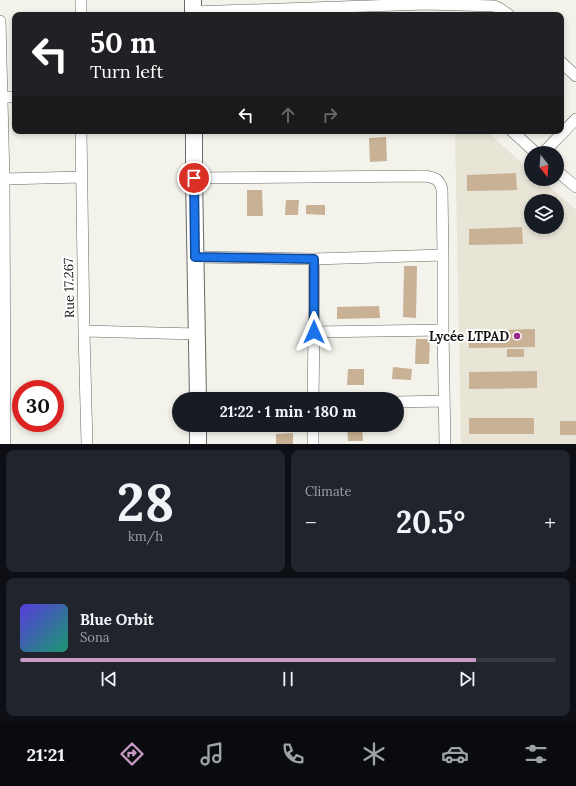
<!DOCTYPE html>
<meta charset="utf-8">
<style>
:root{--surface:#171b24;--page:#20242c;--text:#f1f3f6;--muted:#9ea1a6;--line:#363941;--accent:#c899c7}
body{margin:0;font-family:Lora,serif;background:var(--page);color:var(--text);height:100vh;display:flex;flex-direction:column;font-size:15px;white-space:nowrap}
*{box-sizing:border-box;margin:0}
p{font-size:13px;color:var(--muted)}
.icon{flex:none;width:22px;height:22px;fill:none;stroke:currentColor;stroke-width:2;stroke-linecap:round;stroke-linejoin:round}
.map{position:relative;height:444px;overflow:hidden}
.side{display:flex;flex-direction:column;gap:6px;padding:6px;background:#0d0f14;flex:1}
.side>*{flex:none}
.banner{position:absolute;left:12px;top:12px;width:552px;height:122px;border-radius:8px;box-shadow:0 2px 6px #0003;background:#202124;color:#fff;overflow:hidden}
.needle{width:26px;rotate:163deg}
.fabs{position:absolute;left:524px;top:146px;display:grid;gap:8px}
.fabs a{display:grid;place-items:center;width:40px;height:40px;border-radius:50%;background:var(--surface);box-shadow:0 2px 6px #0003;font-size:20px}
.speed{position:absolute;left:12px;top:380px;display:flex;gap:8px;font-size:20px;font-weight:700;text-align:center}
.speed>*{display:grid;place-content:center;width:52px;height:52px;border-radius:50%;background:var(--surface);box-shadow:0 2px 6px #0003;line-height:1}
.speed .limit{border:6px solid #d22;background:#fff;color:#111}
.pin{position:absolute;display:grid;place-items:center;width:34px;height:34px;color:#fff;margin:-17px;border:2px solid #fff;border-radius:50%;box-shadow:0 1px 4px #0007}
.me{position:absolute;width:44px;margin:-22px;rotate:0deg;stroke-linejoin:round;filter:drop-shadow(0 0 3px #0008)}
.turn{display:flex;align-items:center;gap:14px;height:84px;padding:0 12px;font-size:18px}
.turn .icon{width:52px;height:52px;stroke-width:2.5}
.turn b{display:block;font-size:28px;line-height:34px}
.lanes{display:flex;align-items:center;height:38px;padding:0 12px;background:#0003;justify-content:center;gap:20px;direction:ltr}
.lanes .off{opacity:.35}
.big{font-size:30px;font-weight:800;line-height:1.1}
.side .tile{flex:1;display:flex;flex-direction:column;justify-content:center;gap:6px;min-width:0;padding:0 14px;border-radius:8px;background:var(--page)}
.side .dial{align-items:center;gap:0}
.dial b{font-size:52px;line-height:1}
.song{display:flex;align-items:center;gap:12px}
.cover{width:48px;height:48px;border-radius:6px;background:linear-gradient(135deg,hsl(250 70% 55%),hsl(160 70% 35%))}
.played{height:4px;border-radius:2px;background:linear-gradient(90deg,var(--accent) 85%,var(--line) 85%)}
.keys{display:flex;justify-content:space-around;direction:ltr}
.heat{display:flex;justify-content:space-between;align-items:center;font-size:22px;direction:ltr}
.side .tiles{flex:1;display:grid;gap:6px;grid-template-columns:1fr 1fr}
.tile:last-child{grid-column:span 2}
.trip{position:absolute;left:172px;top:392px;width:232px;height:40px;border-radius:20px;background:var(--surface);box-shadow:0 2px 6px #0003;font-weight:800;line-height:40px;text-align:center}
.tab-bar{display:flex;height:64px;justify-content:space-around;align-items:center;background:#090b0e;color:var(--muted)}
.tab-bar .icon{width:28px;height:28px}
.tab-bar .active{color:var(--accent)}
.tab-bar b{font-size:18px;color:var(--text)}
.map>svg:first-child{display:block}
.built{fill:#e8e5d7;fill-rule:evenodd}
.building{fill:#c8b194}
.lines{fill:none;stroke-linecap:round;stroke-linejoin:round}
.street-casing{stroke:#696862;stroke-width:12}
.secondary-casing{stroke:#696862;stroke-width:18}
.street{stroke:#fff;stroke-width:11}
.secondary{stroke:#fff;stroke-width:16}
.route-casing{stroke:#114b97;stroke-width:10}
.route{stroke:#1a73e8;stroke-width:7}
.poi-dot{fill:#952b8d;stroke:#fff;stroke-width:1.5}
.labels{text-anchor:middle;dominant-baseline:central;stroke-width:4;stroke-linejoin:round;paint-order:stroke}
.street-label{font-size:13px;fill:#131210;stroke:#fff}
.poi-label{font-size:13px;font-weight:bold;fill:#131210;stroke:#fff;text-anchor:end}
</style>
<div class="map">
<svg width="576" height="444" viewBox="0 0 576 444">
<rect width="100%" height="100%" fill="#f3f2eb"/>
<path class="built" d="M455,131H486L531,171V179H541L576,210V444H461ZM531,201H557V227H531Z"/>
<path class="building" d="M386,137L387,161L370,162L369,138Z
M516,173L517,190L467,191V175Z
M247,190H262L263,216H247Z
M286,200H299L298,215H285Z
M306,205H325V215L306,214Z
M522,227L523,244L469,245V229Z
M404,266H417L416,318L403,317Z
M379,306L380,318L337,319V307Z
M535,329V347L469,348L468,331Z
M416,339H430L429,364H415Z
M507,349H524V357H507Z
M393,367L412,369L411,380L392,379Z
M348,369H364V385H347Z
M537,371V388L469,389V372Z
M469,418H534V434H469Z
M560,421H576V435H560Z
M347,425H362L363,441H348Z
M293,433V444H276V434Z"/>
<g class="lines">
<defs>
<path id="street" d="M81,0V15
M192,12L426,4L494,6L499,8L509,15
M0,21L4,179L5,444
M561,62L576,76
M0,97H15
M81,131L84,331L87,444
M512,131L536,153
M543,153L576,119
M557,171L576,187
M194,178L425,176C436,178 439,179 442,189L443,255V330L445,444
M4,179L82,177
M195,257L314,259L443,255
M84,331L197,334
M314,332L443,330
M313,399L314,332V259
M397,402L444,401
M313,425V444"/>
<path id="secondary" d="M193,0V15
M194,131V178L198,399
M198,425V444"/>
</defs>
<use href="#street" class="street-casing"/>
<use href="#secondary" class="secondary-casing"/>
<use href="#street" class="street"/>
<use href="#secondary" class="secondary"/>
</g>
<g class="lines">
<defs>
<path id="route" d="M194,178L195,257L314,259V332"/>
</defs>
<use href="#route" class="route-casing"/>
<use href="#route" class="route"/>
</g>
<circle class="poi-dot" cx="517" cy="336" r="4"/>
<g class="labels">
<g class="street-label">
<text transform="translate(69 288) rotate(-91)">Rue 17.267</text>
</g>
<g class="poi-label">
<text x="509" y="336">Lycée LTPAD</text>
</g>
</g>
</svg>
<div class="fabs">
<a><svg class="needle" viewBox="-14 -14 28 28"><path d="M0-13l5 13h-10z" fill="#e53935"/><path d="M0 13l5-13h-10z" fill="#9ea1a6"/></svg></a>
<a><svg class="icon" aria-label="layers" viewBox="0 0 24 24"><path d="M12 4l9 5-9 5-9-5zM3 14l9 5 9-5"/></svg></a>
</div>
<div class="speed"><div class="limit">30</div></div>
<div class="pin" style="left:194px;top:178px;background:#d93025"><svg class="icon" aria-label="arrive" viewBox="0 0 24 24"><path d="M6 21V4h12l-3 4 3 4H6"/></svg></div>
<svg class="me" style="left:314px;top:332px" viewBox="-20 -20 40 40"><path d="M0-17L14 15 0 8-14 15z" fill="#1a73e8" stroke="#fff" stroke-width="4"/></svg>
<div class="trip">21:22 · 1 min · 180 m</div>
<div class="banner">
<div class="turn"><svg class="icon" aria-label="left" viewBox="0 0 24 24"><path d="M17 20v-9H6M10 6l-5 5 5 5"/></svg><div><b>50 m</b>Turn left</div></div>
<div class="lanes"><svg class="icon" aria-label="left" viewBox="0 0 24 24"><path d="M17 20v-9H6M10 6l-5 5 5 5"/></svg><svg class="icon off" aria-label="ahead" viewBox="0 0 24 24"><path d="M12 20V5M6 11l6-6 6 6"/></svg><svg class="icon off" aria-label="right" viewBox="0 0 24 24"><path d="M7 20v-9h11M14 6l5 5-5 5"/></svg></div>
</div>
</div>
<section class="side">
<div class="tiles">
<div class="tile dial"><b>28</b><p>km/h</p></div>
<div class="tile"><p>Climate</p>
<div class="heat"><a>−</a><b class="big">20.5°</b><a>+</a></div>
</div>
<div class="tile">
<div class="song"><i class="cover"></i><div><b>Blue Orbit</b><p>Sona</p></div></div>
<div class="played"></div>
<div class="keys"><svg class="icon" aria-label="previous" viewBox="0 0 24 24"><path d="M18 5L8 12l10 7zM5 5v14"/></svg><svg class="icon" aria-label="pause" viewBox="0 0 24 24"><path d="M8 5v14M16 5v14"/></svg><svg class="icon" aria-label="next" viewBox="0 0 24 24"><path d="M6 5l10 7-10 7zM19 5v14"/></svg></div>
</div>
</div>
</section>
<nav class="tab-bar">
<b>21:21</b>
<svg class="icon active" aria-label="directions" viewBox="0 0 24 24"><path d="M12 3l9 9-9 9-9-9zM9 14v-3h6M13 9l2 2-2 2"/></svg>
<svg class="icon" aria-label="music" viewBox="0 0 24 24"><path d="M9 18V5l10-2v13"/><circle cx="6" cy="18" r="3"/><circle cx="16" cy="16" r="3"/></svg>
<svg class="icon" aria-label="phone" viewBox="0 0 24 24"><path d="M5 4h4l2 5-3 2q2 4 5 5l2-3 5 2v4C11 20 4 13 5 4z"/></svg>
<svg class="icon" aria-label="climate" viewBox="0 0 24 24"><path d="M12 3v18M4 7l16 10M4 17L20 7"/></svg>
<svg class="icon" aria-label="car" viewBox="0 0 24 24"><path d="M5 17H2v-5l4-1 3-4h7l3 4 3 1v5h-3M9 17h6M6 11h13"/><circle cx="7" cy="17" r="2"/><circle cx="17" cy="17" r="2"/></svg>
<svg class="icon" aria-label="filters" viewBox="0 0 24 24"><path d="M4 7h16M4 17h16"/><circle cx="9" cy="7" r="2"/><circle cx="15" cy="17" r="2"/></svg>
</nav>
